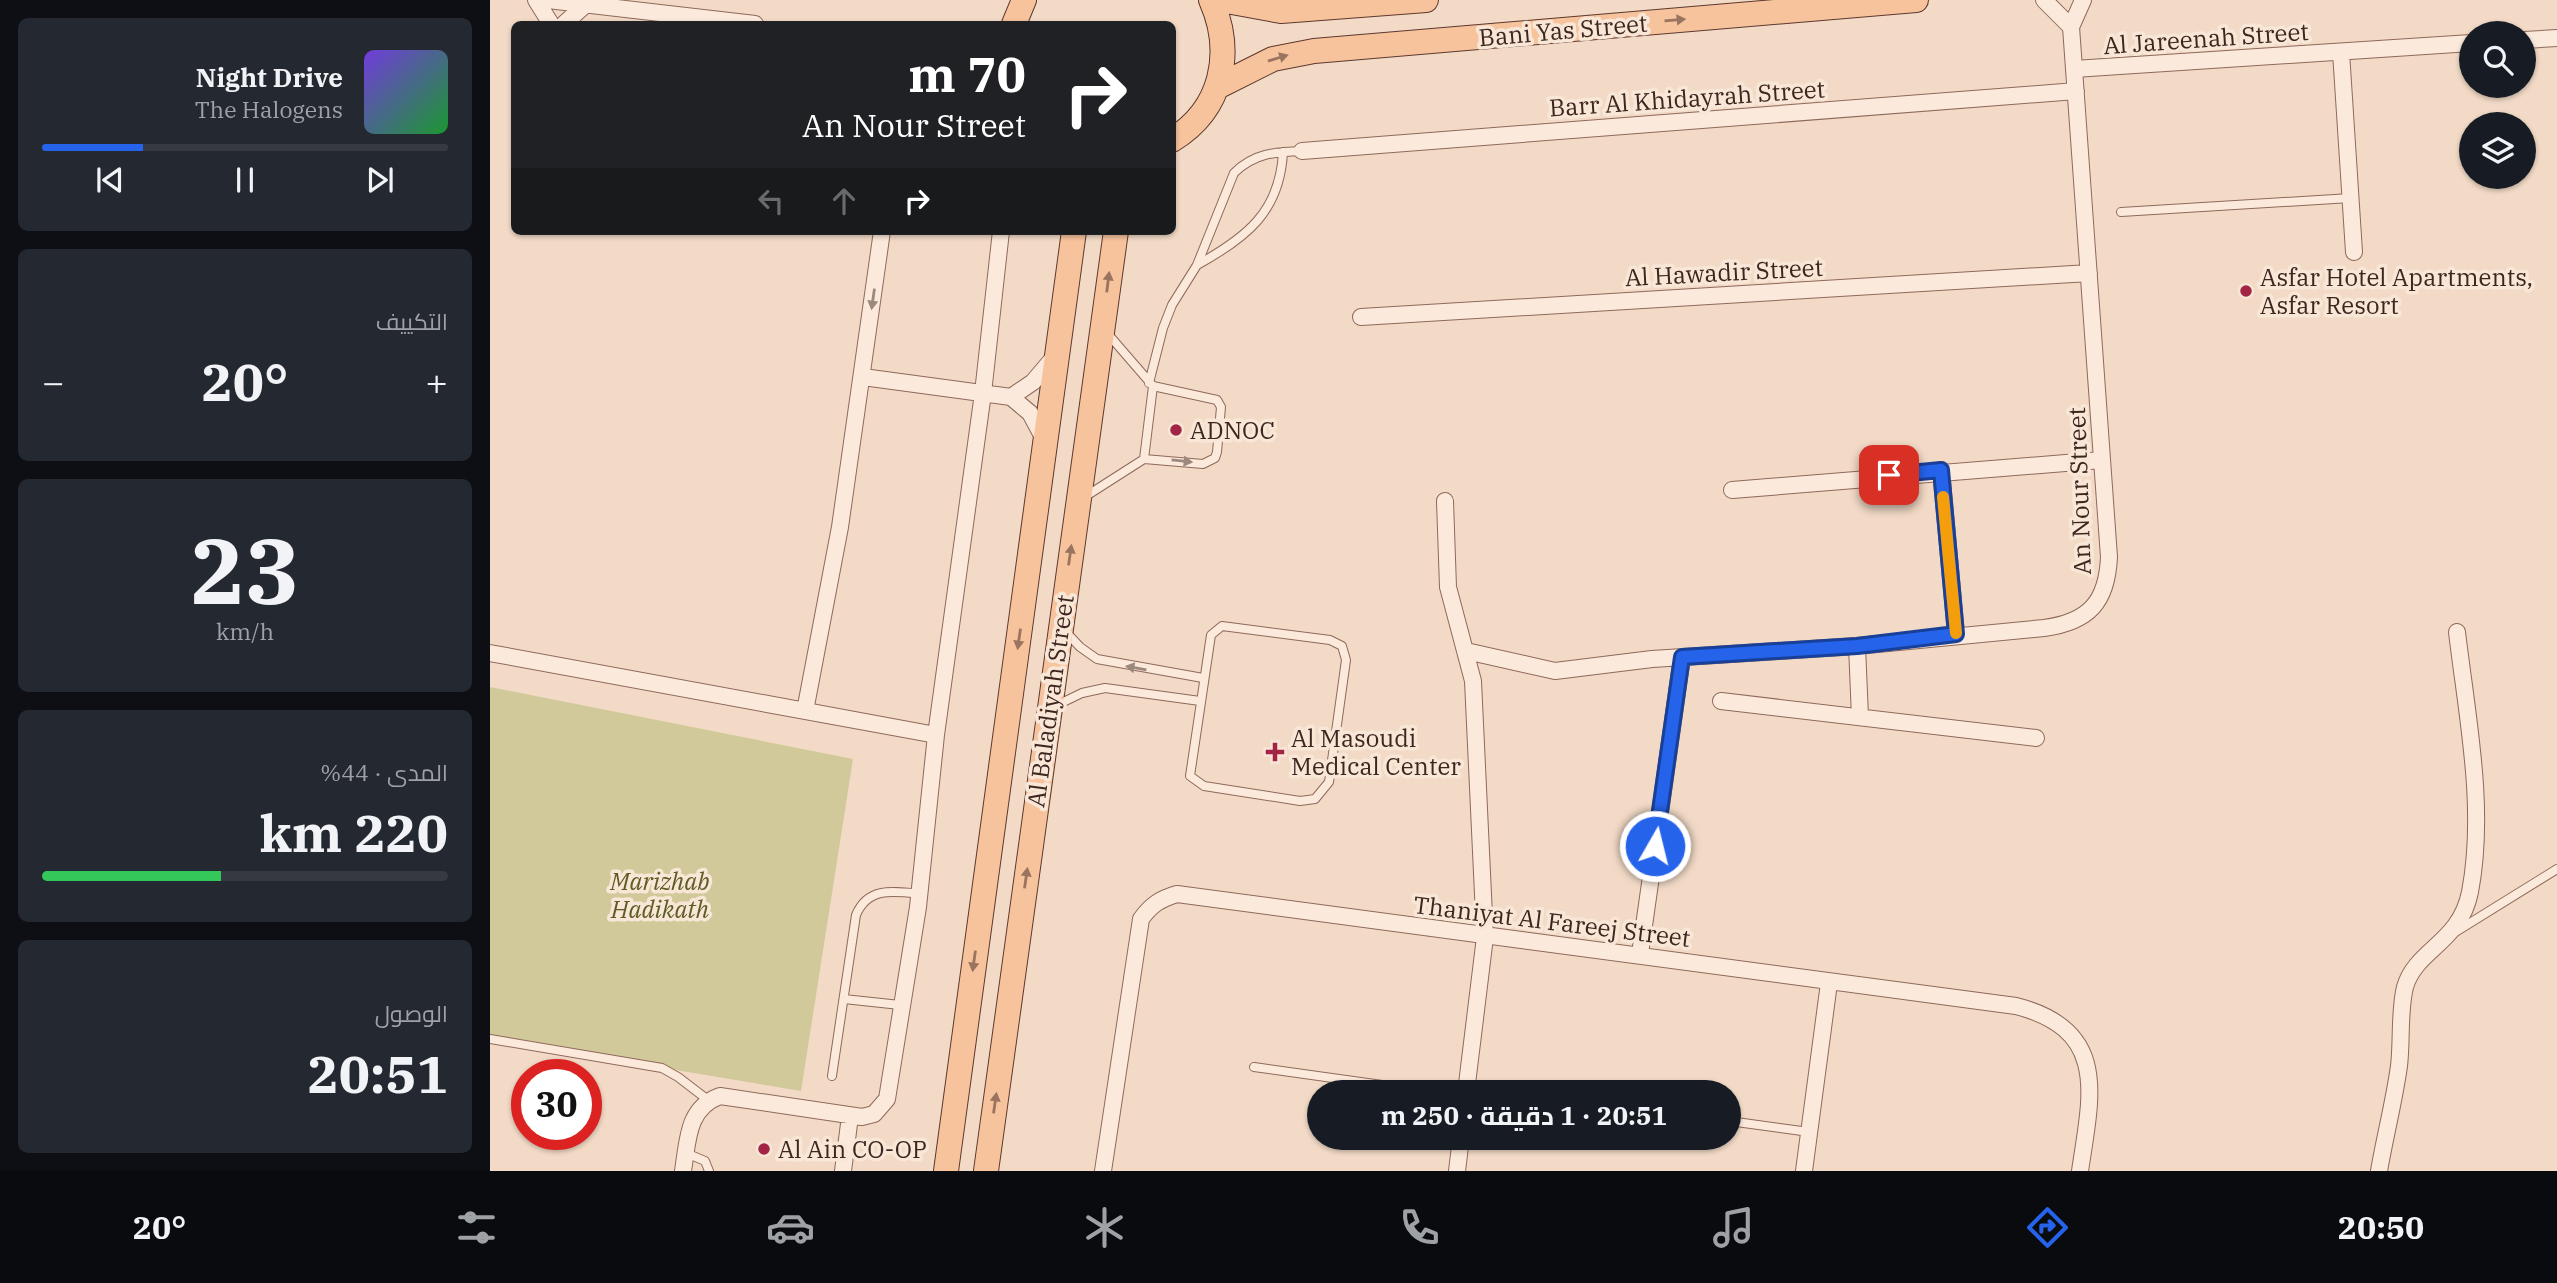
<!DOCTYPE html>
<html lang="ar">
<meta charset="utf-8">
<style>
:root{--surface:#171b24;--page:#242831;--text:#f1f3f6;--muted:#9ea1a6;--line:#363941;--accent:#2563eb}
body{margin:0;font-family:"IBM Plex Serif",Cairo,serif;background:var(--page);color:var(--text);direction:rtl;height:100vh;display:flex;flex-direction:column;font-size:26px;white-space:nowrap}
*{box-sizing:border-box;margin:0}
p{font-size:23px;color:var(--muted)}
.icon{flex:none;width:38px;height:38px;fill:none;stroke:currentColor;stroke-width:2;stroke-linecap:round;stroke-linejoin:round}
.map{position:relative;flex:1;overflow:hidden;direction:ltr}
.drawer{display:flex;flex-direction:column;gap:18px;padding:18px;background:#0d0f14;width:490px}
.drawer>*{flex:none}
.top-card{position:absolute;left:21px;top:21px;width:665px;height:214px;border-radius:10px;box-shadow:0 2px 5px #0004;direction:rtl;background:#202124;color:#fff;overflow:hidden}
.fabs{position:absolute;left:1969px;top:21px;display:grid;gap:14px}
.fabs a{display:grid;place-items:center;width:77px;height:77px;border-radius:50%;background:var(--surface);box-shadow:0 2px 5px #0004;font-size:35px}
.speed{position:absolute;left:21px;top:1059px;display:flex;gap:14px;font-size:35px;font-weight:700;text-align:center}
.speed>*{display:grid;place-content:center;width:91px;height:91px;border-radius:50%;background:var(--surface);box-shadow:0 2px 5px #0004;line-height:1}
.speed .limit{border:10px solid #d22;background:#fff;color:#111}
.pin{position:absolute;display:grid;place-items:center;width:60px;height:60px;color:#fff;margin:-30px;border-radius:14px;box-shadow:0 4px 10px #0006}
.me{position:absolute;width:77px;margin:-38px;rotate:8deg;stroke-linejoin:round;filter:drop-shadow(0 0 5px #0008)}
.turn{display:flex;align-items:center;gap:24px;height:147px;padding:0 35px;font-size:32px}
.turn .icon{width:91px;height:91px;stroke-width:2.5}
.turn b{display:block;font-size:49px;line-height:60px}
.lanes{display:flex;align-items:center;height:66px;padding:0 35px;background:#0003;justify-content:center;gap:35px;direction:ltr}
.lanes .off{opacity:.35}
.big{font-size:52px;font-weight:700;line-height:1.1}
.drawer .card{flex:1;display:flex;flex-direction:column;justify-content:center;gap:10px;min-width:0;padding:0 24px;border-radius:10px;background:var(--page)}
.drawer .dial{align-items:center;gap:0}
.dial b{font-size:91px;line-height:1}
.song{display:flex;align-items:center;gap:21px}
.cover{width:84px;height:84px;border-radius:10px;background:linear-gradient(135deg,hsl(260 70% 55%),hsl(130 70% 35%))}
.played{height:7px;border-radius:4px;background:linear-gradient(90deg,var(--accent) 25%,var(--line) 25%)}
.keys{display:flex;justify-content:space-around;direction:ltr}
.heat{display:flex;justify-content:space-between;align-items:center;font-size:38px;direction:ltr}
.charge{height:10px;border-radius:5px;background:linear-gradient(90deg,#34c759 44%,var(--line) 0)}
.trip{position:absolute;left:817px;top:1080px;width:434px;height:70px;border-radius:35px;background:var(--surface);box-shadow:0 2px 5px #0004;font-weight:700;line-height:70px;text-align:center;direction:rtl}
.dock{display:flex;height:112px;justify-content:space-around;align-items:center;background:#090b0e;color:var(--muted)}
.dock .icon{width:49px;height:49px}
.dock .current{color:var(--accent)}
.dock b{font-size:32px;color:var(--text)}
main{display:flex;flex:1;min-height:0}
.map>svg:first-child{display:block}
.green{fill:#d1c999}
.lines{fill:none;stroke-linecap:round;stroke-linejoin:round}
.lane-casing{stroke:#8f695a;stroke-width:10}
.street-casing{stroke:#8f695a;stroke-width:18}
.primary-casing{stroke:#5d382e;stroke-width:26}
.lane{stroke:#fbe9db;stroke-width:8}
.street{stroke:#fbe9db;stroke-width:16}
.primary{stroke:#f7c39c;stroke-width:24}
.oneway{fill:#9a745e}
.oneway2{fill:#9c887d}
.route-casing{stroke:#184099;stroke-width:18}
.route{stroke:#2563eb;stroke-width:12}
.slow{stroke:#f59e0b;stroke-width:12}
.poi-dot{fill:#a32546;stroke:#f8e6d7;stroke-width:2.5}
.labels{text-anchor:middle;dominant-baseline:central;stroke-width:7;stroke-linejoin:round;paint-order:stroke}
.street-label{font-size:24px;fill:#3e261f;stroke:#f8e6d7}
.poi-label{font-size:24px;fill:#3e261f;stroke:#f8e6d7;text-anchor:start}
.park-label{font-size:24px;font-style:italic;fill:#5c5c24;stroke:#f8e6d7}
</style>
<main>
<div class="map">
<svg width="2067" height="1171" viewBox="0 0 2067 1171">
<rect width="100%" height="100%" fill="#f2dac6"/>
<path class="green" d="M0,687L363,759L311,1091L0,1039Z"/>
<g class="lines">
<defs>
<path id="lane" d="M1631,212L1861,198
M707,265C756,238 790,212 793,152
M659,383L673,328L682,305L707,265L744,173C764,153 785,152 812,151
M654,459L663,386
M593,498L654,459L713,464L725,458L727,452L731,407L727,400L663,386L618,334
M732,626L840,640L852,646L856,660L839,782L825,799L810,801L714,786L700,776L721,635Z
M575,631L590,647L607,659L713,678
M565,706L592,693L615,688L710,701
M1967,931L2067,869
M354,999L410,1005
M0,1039L172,1068L188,1077L218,1100
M764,1067L942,1092
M342,1076L366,915C378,887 402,891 430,894
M1239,1121L1319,1132
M196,1153L215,1161L219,1171"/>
<path id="street" d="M46,0L61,24
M58,0L265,24
M1554,0L1581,27
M74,24L95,5
M2034,40L2067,38
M1851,52L1864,252
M1584,69L1981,43
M812,151L1586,91
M871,317L1599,273
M373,377L521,397L540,413L554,439
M521,397L543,382L565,356
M1451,470L1466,634
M1242,490L1612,460
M955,501L958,587L983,681L995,937L976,1092
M1367,646L1370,717
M976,651L1065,671L1162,659L1367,646L1554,628C1599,622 1617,602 1619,557L1581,27L1593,0
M0,653L446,735
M1231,701L1546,738
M315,711L350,527L392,231
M1150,954L1192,657
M193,1171C198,1140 197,1108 230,1096L372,1117L384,1114L397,1099L428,907L446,735L493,393L511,231
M353,1171L360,1116
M613,1171L651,919C661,905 670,899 687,894L1526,1006C1620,1030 1601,1096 1590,1171
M967,1171L971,1138
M1314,1171L1339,983
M1889,1171C1895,1136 1904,1102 1909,1066C1912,1041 1909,1011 1915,987C1926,949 1970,943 1980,892C1996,808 1977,717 1967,632"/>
<path id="primary" d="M731,0L791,11L936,0
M524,24L534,0
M727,87L783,59L824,51L1426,0
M682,140C733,109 744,52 721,0
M456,1171L584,231
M496,1171L626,231"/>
</defs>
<use href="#lane" class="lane-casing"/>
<use href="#street" class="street-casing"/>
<use href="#primary" class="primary-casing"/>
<use href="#lane" class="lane"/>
<use href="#street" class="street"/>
<use href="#primary" class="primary"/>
</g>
<defs><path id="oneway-solid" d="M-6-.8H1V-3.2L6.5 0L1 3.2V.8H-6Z" transform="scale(1.75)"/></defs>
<g class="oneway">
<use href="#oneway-solid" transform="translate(1185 20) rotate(-5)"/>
<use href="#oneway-solid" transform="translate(788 58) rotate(-17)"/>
<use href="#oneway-solid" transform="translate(618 282) rotate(-83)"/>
<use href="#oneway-solid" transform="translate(580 555) rotate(-82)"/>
<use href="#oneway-solid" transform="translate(529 639) rotate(98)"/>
<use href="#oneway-solid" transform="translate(536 878) rotate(-82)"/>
<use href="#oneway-solid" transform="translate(484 961) rotate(98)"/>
<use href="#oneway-solid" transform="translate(505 1103) rotate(-82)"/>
</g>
<g class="oneway2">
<use href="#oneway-solid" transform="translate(383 299) rotate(98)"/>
<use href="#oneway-solid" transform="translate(692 461) rotate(6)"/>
<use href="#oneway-solid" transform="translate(646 668) rotate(-170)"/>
</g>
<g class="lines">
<defs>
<path id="route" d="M1165,846L1192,657L1367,646L1466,634L1451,470L1399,475"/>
</defs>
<use href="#route" class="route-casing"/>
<use href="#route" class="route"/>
<path class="slow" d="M1453,497L1466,633"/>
</g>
<g class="poi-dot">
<circle cx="1756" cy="291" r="7"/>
<circle cx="686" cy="430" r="7"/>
<path d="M781.5 741.5h7v7h7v7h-7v7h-7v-7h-7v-7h7z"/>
<circle cx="274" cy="1149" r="7"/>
</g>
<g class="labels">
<g class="street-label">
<text transform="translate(1073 30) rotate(-5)">Bani Yas Street</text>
<text transform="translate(1716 38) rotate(-4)">Al Jareenah Street</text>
<text transform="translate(1197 98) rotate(-4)">Barr Al Khidayrah Street</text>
<text transform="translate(1234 272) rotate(-3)">Al Hawadir Street</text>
<text transform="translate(1589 491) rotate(-92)">An Nour Street</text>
<text transform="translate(560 701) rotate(-82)">Al Baladiyah Street</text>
<text transform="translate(1062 921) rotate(7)">Thaniyat Al Fareej Street</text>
</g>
<g class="poi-label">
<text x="1770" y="277">Asfar Hotel Apartments,<tspan x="1770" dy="28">Asfar Resort</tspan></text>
<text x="700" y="430">ADNOC</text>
<text x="801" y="738">Al Masoudi<tspan x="801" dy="28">Medical Center</tspan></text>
<text x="288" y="1149">Al Ain CO-OP</text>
</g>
<g class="park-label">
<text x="170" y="881">Marizhab<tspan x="170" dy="28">Hadikath</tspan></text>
</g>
</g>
</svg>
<div class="fabs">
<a><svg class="icon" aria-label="search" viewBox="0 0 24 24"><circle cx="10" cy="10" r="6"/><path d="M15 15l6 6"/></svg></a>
<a><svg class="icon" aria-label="layers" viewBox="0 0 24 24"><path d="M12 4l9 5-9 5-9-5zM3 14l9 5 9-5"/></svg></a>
</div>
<div class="speed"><div class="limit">30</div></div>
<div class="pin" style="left:1399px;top:475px;background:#d93025"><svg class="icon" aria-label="arrive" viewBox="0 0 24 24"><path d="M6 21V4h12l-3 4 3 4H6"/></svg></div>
<svg class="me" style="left:1165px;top:846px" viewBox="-20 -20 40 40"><circle r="17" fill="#2563eb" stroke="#fff" stroke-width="3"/><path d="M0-11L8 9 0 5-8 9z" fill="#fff"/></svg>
<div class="trip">20:51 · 1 دقيقة · 250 m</div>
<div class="top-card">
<div class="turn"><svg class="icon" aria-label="right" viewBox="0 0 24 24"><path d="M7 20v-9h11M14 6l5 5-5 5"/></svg><div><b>70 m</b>An Nour Street</div></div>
<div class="lanes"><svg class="icon off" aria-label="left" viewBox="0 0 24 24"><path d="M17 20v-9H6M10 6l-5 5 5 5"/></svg><svg class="icon off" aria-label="ahead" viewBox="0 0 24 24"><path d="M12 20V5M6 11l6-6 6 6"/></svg><svg class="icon" aria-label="right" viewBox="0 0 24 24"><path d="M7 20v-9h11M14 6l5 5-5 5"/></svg></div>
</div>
</div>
<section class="drawer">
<div class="card">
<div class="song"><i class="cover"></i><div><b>Night Drive</b><p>The Halogens</p></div></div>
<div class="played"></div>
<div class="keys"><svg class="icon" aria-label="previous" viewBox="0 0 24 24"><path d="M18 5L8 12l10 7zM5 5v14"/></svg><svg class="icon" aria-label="pause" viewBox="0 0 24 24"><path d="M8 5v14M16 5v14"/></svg><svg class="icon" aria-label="next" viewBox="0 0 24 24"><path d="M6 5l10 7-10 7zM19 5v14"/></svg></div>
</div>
<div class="card"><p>التكييف</p>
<div class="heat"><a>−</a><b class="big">20°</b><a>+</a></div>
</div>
<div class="card dial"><b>23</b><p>km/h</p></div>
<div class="card"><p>المدى · 44%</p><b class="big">220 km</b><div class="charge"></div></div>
<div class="card"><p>الوصول</p><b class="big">20:51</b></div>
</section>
</main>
<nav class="dock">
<b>20:50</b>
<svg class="icon current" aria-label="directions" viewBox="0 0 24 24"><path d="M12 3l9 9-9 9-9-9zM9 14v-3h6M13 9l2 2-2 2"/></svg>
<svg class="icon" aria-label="music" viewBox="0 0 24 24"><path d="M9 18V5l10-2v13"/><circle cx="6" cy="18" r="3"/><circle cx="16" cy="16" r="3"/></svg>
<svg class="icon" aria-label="phone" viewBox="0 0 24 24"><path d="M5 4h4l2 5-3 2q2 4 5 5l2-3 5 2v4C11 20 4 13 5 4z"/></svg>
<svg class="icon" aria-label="climate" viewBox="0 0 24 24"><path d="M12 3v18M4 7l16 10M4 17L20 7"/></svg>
<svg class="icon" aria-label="car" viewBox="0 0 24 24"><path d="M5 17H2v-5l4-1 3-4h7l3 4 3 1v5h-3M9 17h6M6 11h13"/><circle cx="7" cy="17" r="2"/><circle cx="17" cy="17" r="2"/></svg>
<svg class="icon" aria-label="filters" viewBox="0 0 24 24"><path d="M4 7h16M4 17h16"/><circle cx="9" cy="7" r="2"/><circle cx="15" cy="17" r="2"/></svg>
<b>20°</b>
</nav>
